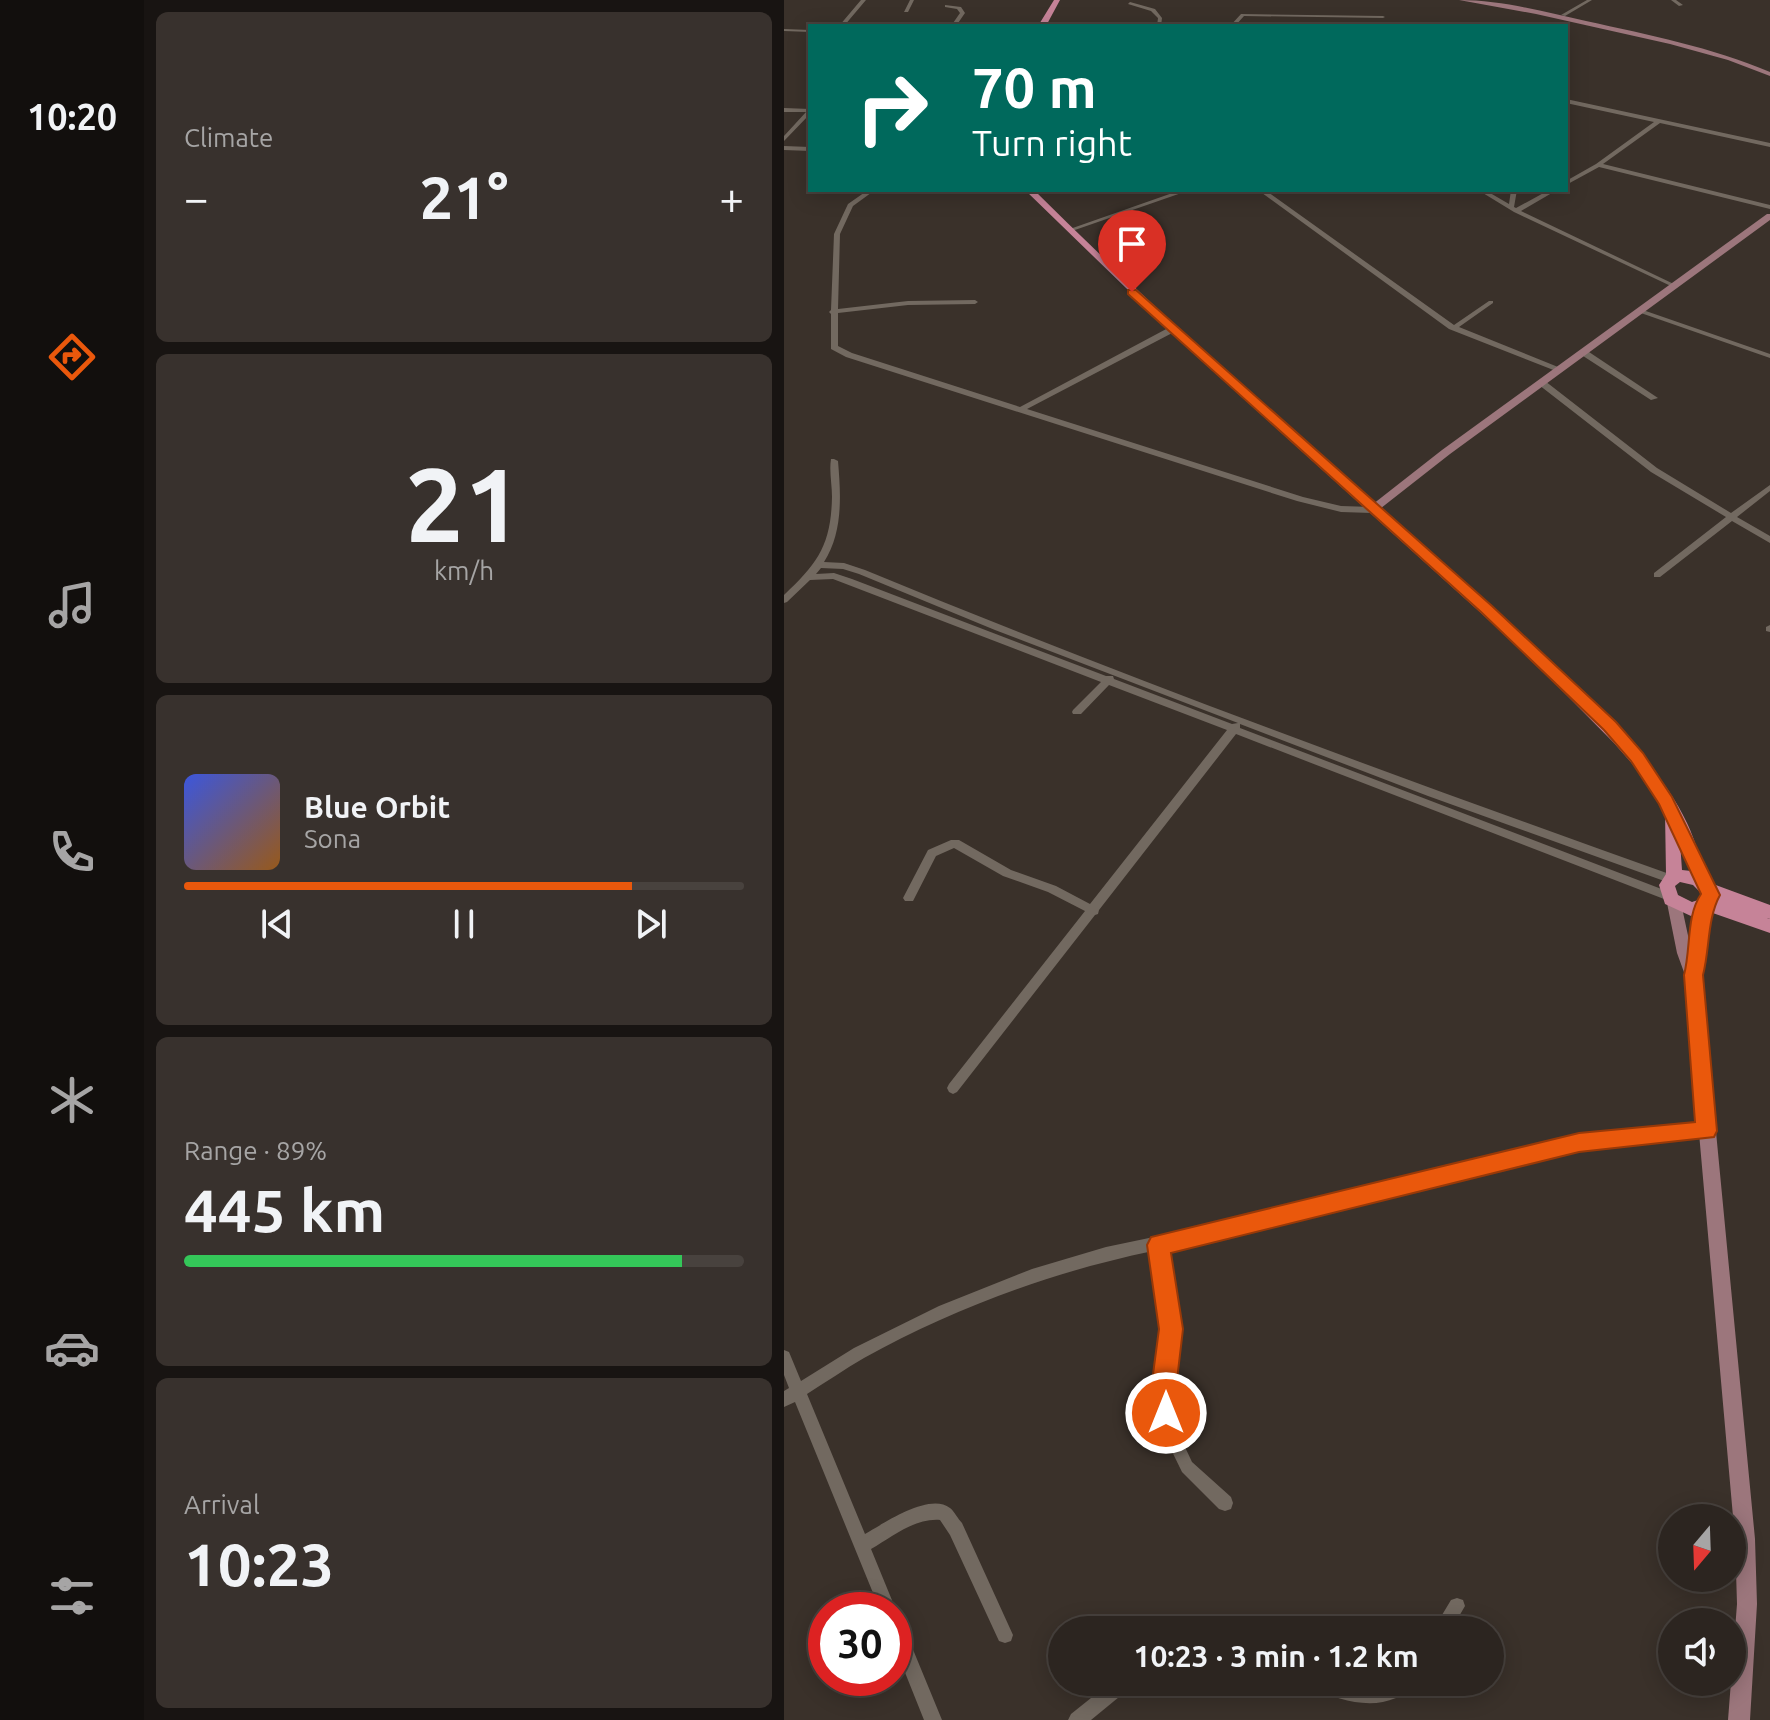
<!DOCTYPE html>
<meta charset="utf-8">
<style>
:root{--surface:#2c2520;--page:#38312d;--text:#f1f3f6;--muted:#a6a5a5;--line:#48423e;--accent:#ea580c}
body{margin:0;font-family:Ubuntu,sans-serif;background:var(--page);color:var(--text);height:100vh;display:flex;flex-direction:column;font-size:30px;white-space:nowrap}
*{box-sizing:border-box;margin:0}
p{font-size:26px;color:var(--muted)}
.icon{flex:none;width:44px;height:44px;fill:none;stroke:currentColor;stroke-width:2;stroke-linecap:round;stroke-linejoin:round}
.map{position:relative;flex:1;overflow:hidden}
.details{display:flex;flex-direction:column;gap:12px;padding:12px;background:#181412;width:640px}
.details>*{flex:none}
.guide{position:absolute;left:24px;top:24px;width:760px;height:168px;border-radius:0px;box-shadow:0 4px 20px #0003,0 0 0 2px var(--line);background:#00695c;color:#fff;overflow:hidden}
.needle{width:52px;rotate:199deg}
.controls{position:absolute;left:874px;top:1504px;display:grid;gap:16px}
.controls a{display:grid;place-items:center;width:88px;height:88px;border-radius:50%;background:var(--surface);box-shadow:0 4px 20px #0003,0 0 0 2px var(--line);font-size:40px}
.speed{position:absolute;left:24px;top:1592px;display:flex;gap:16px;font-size:40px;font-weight:700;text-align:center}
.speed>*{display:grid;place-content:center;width:104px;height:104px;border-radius:50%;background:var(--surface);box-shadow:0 4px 20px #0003,0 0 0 2px var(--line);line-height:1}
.speed .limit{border:12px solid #d22;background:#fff;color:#111}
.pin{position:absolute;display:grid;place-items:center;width:68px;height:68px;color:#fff;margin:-82px -34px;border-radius:50% 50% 50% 0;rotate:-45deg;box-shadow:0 0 8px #0007}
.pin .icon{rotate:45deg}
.me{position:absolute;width:88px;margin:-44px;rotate:0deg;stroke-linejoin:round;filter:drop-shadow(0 0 6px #0008)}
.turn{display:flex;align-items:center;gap:28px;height:168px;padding:0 32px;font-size:36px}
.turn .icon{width:104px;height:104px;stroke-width:2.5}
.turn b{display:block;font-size:56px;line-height:68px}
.big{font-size:60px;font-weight:600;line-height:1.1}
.details .tile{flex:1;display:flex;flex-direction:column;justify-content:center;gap:12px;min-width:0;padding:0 28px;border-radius:12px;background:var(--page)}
.details .dial{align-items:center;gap:0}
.dial b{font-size:104px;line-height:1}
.song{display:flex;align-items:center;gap:24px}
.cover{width:96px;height:96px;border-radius:12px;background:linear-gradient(135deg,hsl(230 70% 55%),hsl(30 70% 35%))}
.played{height:8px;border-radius:4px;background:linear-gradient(90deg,var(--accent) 80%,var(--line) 80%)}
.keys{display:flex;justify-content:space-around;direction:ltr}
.heat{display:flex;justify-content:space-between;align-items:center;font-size:44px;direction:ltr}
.charge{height:12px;border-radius:6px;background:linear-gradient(90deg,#34c759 89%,var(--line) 0)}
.trip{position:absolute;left:264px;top:1616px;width:456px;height:80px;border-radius:40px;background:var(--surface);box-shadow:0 4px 20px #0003,0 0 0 2px var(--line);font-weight:600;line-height:80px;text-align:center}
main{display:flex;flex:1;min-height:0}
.menu{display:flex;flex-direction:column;width:144px;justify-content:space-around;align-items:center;background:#120f0d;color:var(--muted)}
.menu .icon{width:56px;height:56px}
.menu .on{color:var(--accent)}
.menu b{font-size:36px;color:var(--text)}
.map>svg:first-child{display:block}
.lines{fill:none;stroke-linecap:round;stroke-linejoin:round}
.street{fill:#726960;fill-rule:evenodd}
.secondary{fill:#9c767c;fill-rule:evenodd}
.primary{fill:#c68398;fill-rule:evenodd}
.route{fill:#ea580c;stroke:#983908;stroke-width:2}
</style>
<main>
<nav class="menu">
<b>10:20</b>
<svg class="icon on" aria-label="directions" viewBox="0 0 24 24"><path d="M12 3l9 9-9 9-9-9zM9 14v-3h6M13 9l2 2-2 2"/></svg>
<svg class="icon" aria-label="music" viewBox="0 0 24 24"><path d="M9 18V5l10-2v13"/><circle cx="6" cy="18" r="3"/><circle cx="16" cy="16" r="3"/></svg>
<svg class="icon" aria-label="phone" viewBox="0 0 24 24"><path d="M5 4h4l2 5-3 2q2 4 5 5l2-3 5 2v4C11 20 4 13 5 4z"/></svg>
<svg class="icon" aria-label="climate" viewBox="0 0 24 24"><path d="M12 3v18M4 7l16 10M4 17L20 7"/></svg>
<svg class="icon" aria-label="car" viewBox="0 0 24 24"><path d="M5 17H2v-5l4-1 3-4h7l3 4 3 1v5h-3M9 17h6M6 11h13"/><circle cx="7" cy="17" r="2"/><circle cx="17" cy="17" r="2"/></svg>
<svg class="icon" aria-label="filters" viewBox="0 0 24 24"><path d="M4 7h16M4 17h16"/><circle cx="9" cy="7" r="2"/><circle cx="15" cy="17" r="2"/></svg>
</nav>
<section class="details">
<div class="tile"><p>Climate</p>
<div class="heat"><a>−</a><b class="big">21°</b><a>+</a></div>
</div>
<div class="tile dial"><b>21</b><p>km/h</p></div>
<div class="tile">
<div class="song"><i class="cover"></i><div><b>Blue Orbit</b><p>Sona</p></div></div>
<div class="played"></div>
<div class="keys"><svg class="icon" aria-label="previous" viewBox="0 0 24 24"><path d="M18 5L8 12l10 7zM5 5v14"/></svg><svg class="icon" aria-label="pause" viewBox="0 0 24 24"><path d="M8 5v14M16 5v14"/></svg><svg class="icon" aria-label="next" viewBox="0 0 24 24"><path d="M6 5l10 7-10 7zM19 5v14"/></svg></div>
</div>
<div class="tile"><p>Range · 89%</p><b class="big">445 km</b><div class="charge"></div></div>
<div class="tile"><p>Arrival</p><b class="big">10:23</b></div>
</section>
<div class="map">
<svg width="986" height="1720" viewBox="0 0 986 1720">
<rect width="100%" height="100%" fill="#3a312a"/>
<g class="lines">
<path class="street" d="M77,0H82L60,26H55Z
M126,0H130L124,12H120Z
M803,0H808L781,16L777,15Z
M887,0H892L899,5L895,6Z
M346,2L371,9L378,18L377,26H373L374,18L367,11L344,4Z
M161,5L177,7L181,13L172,26H167L176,13L173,9L161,7Z
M457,14L599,16L601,17L599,18L460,16L451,26H446Z
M268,24L286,25L288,26H266Z
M0,29L26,30V32L0,31Z
M782,99L986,143V147L876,123L819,164L986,205V209L815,167L782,185V181L812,164L870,122L782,103Z
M0,108L26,109V114L0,141V136L22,112H0Z
M0,146L26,147V151L0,150Z
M84,190H91L69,206L56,234L54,309L124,301L191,300L194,302L191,304L124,305L54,313V346L68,353L236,407L386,327H392V331L243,409L519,497L557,506L588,507L592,510L588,513L557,512L513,501L62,357L47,349V314L45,312L47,310L50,234L64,204Z
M397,190H406L288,231L283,230Z
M474,190H481L670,325L705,301H709V303L675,327L779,369L772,371L665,329Z
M694,190H701L725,204L727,190H733L730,207L732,208L765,190H773L737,211L894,286L889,287L730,212Z
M856,309L986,354V358L854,312L852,311Z
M796,350H802L874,398L867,400L796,354Z
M755,381H761L873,468L947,513L986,485V491L953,517L986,536V543L948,521L876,577H870V573L942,517L867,472L755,385Z
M47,459H50L54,461C57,496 59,532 40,562L60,563L81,570C348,680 619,779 891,876L893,879L891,882H883L644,796L456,724V728L888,893L890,896L888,899H880L452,734L315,910L314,914L311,915L173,1092L169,1094L165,1092L163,1088L165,1084L301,911L264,892L219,876L170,848L152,856L129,901H121L119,898L144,850L167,840H175L227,870L272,886L306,904L443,730L325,685L297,714H289L288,712L289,710L317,682L49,579L26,580L3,602L0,603V595C34,563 47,545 48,497C48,484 45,471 47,459ZM37,568L59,569L75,574L211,630L454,723L448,724L330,679L329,676H322L68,579L50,573L32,574Z
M986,625V632L982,631V627Z
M922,1125L927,1127L928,1131L927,1135L922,1137L795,1149L499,1222L382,1248L394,1329L386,1397L392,1428L408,1462L447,1497L449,1503L447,1509L441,1511L435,1509L398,1472L377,1429L372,1397L380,1329L369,1251C268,1272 170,1308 80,1358C61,1369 42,1382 23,1394L81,1534C99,1524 145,1492 166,1508C170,1511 174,1519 178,1523L229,1635L227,1641L221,1643L215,1641L166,1535L156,1520C130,1518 108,1537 87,1549L112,1610L110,1615V1610H96L11,1402L0,1407V1391L5,1388L0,1375V1350L5,1352L17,1381L70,1348L155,1306L248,1269L322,1247L499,1210L795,1137Z
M673,1598L679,1600L681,1606L667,1630H649L667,1600Z
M110,1616L116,1618L158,1720H140L110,1645Z
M327,1682H348L346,1688L307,1720H284L287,1714Z
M525,1682H558L591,1687L603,1685L609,1682H630C627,1691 621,1695 612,1698C584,1710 554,1699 527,1688Z"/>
<path class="secondary" d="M675,0C718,0 761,12 802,21C865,35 927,47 986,72V76L944,60L886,44L752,14Z
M983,214H986V220L666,454L592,512H584V508L658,450Z
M890,897L895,899L897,903L908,954L911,907L913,903H923L925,907L922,955L917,975L971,1539L973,1604L966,1720H944L953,1604L951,1539L901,975L893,953L883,903L885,899Z"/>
<path class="primary" d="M270,0H276L262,26H254Z
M241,190H250C366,305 487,414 609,522C688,591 770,657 840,735C864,762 888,791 903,823C911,839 920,873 929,884L986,905V919L933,901L986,919V933L923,911L907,916L881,904L875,885L882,874L881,812L852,768L830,743L738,650L409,353ZM896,842L907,871L898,870ZM896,882L909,885L919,895L917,899L908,902L894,895L891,886Z"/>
</g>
<path class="route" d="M344,290H352L708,606L832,722L859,753L888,797L936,895C923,919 926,948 919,975L933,1131L930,1137L795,1152L387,1253L399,1329L391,1397L394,1413L391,1422L382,1426L373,1422L366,1397L375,1329L363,1245L367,1237L795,1133L911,1122L900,975C907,949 902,916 917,894L875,804L847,761L820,730L697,612L344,294Z"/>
</svg>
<div class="controls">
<a><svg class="needle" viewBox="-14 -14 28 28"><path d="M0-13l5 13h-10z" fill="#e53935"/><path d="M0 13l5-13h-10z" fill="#a6a5a5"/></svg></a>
<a><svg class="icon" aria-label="sound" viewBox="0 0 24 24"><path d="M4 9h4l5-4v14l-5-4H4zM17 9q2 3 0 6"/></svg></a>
</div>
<div class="speed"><div class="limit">30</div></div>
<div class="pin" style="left:348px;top:292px;background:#d93025"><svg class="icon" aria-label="arrive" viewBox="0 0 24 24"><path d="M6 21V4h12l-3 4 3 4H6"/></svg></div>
<svg class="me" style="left:382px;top:1413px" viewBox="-20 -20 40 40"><circle r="17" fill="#ea580c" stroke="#fff" stroke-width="3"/><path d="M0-11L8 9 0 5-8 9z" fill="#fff"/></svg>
<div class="trip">10:23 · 3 min · 1.2 km</div>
<div class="guide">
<div class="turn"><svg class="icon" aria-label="right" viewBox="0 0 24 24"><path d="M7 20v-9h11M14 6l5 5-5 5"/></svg><div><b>70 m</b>Turn right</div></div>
</div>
</div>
</main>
